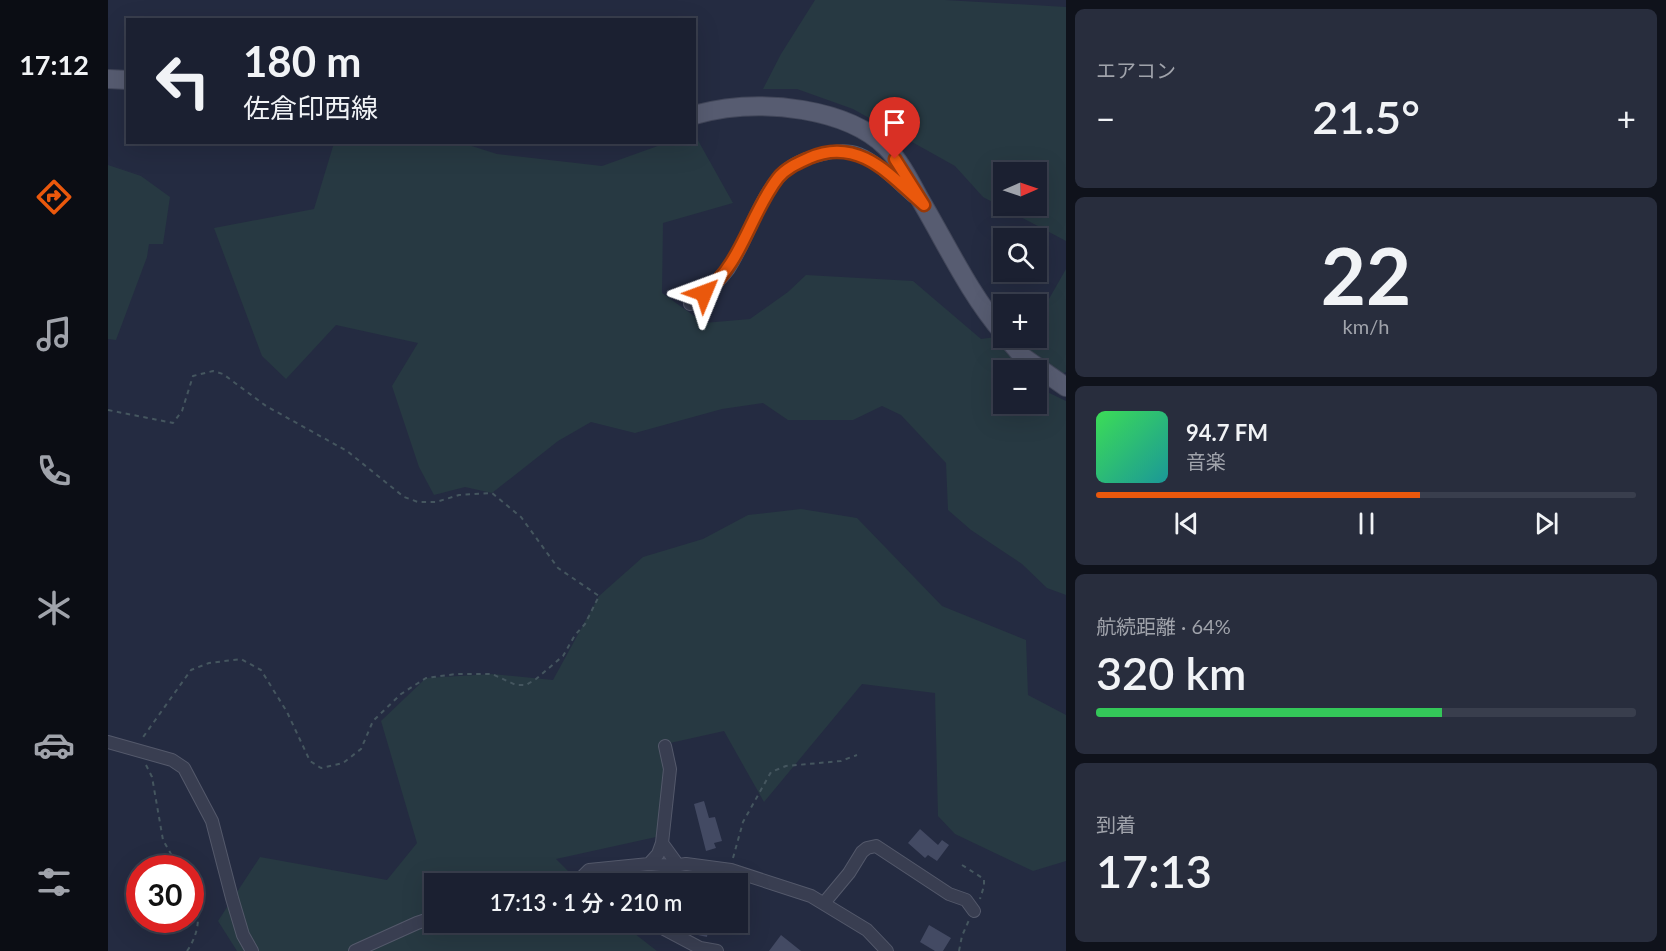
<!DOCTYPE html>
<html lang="ja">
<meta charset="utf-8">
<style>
:root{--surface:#1b2031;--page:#282d3d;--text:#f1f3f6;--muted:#a0a3ab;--line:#393e4d;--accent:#ea580c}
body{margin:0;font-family:Lato,"Noto Sans JP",sans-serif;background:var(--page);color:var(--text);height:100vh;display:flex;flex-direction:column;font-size:22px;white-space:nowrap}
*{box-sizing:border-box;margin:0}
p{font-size:20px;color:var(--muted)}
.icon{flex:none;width:33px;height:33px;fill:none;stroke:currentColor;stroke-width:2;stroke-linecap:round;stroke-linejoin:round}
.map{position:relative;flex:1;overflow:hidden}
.side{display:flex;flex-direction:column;gap:9px;padding:9px;background:#0f121b;width:600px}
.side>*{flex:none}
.top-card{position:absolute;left:18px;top:18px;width:570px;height:126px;border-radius:0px;box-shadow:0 6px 24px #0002,0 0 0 2px var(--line);background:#1b2031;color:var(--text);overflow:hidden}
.needle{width:39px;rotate:88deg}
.buttons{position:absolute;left:885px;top:162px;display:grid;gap:12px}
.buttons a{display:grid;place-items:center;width:54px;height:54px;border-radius:0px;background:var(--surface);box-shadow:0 6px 24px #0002,0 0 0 2px var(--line);font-size:30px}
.speed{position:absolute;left:18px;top:855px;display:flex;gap:12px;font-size:30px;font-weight:700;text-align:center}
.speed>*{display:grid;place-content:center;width:78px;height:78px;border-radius:50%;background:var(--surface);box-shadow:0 6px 24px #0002,0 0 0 2px var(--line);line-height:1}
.speed .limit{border:9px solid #d22;background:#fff;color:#111}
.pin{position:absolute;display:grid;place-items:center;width:51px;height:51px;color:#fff;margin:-62px -26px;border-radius:50% 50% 50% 0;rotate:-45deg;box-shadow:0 0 6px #0007}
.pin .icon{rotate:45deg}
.me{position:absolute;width:66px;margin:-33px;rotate:46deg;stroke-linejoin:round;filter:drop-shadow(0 0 4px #0008)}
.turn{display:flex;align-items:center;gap:21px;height:126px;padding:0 18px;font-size:27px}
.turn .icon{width:78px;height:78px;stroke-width:2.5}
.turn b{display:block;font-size:42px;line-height:51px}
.big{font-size:45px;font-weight:600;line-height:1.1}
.side .widget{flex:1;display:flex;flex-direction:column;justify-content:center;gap:9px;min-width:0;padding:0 21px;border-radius:9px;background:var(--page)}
.side .dial{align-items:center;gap:0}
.dial b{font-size:78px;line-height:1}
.song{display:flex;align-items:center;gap:18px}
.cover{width:72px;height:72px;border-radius:9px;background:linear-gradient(135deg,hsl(130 70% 55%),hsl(180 70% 35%))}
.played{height:6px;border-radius:3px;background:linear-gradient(90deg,var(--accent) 60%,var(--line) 60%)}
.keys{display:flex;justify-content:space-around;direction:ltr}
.heat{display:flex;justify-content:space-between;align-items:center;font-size:33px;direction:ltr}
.charge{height:9px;border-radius:4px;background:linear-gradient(90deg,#34c759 64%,var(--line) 0)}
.trip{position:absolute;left:316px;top:873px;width:324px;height:60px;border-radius:0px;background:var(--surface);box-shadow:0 6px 24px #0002,0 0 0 2px var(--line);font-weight:600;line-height:60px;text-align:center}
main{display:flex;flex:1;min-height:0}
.menu{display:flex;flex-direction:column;width:108px;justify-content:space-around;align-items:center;background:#0b0d14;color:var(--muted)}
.menu .icon{width:42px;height:42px}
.menu .selected{color:var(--accent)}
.menu b{font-size:27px;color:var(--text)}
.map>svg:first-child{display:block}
.green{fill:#273942;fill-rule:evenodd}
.building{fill:#434a63}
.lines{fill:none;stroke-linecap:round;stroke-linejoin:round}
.minor-casing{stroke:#54596b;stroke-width:14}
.primary-casing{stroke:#42475a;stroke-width:20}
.path{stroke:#45565f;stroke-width:2;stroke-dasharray:4.5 4.5;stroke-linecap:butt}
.minor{stroke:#393e51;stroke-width:12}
.primary{stroke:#575c71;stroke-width:18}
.route-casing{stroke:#983908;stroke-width:15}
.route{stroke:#ea580c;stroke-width:10}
</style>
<main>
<nav class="menu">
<b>17:12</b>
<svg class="icon selected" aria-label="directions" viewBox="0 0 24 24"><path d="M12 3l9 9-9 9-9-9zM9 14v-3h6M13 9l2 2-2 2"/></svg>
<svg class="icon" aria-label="music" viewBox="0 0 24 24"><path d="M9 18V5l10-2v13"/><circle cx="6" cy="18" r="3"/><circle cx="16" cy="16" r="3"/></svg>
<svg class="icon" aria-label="phone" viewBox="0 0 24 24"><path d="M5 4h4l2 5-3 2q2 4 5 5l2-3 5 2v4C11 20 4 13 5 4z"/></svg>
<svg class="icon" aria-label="climate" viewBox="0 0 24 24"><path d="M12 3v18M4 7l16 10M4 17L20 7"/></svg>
<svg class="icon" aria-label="car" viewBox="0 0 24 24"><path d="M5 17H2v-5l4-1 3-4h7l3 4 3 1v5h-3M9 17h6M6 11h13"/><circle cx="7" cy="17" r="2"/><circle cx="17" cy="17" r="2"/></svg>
<svg class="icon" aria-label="filters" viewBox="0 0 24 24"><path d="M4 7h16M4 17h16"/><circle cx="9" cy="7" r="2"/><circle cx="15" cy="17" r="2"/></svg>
</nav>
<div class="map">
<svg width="958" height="951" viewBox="0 0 958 951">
<rect width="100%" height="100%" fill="#242b41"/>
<path class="green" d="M707,0H837L958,7V241L875,197L847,166L745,109L689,89H655L673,54ZM896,172H928V206H896Z
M587,135L625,203L555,223L554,293L596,323L642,319L680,292L698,275L805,281L873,339L895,336L928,338L929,320L958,269V372L929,387L958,401V595L939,588L914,564L863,530L840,510L838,463L793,415L774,406L745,420H680L655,403L614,409L527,433L483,422L450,441L384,493L357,487L326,495L311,467L284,386L310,343L228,325L178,379L154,356L106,228L206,209L226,143H354L389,154L494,166L558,143L586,142ZM896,370H928V404H896Z
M0,165L33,176L62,197L55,244H41L39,257L8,340L0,339Z
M693,509L749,518L834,606L918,640L920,695L958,715V861L925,871L847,834L830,816L827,693L754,684L656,802L616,731L562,743L548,837L448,859L472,883L327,884V922L513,923L549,951H129L110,921L152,857L279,880L309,843L273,721L318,678L384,674L445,680L491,596L535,557L595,539L640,515Z"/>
<path class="building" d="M596,801L601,818L607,817L614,841L606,843L608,848L598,851L586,804Z
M812,829L830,845L834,840L841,845L829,861L820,855L817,858L800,843Z
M582,922H601L599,937L581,933Z
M821,925L843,938L835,951H827L812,942Z
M673,935L693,951H661Z"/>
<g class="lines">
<defs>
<path id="minor" d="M582,304C596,293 610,284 620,270C638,243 650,201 671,177C681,165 700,157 715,154C727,151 740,150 751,154C769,161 791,184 806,197
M0,742L64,760L76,768L104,821L124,898L135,935L144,951
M554,843L570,865
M541,864L550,854L554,843L562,769L557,746
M477,884L473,878L481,870L541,864L565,866L578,864L623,870L703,896L759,930L779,951
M716,903L741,873L754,852L759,848L768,846L841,894L858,900L866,911
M543,922L592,948L609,951
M247,951L309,923L327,917"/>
<path id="primary" d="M0,79L20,80
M586,115C622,105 659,104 695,110C724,115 757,126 778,147C793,162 803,183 813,201C839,245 862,295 896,334
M899,338L915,357L958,387"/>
</defs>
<use href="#minor" class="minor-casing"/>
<use href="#primary" class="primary-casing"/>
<path class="path" d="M0,410L65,423L74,411L85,376L105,371L115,374L158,406L239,451L296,497L310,502H328L351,495L384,493L413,517L450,568L491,596L477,624L467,635L455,656L428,679L418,685H408L384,674H348L318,678L293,694L265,721L253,749L235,763L213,768L202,761L179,712L153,670L133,659L101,663L83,670L33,740
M38,765L44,777L55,840L71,868
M625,858L635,822L663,772L678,766L733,761L749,755
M854,865L876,879V886L872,899
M79,951C92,932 94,911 82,890
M851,951L854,936L861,920"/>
<use href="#minor" class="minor"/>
<use href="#primary" class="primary"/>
</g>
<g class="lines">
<defs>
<path id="route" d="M596,293C634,264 642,214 670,178C678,168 690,163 701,158C750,136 782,175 816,205L787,159"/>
</defs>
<use href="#route" class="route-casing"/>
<use href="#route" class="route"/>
</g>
</svg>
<div class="buttons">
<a><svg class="needle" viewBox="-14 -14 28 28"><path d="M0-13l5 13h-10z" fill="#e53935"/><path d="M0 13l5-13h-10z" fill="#a0a3ab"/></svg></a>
<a><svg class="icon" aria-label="search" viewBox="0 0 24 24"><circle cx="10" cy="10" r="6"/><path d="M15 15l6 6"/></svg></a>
<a>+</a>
<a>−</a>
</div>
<div class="speed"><div class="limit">30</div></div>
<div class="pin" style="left:787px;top:159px;background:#d93025"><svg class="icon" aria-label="arrive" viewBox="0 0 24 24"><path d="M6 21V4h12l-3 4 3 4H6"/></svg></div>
<svg class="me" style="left:596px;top:293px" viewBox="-20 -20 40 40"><path d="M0-17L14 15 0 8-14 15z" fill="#ea580c" stroke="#fff" stroke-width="4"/></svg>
<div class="trip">17:13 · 1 分 · 210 m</div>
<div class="top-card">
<div class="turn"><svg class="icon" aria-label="left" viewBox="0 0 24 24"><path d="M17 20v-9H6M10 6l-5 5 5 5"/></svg><div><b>180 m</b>佐倉印西線</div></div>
</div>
</div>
<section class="side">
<div class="widget"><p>エアコン</p>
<div class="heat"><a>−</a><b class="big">21.5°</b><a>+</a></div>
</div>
<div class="widget dial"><b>22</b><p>km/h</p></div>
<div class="widget">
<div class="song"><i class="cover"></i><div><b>94.7 FM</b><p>音楽</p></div></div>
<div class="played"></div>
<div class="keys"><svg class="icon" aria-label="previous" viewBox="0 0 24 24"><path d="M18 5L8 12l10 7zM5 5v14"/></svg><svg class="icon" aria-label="pause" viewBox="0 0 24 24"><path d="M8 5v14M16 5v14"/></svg><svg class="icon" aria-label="next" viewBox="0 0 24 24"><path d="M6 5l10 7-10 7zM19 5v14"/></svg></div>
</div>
<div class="widget"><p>航続距離 · 64%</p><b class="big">320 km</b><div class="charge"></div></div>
<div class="widget"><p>到着</p><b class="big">17:13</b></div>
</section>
</main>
